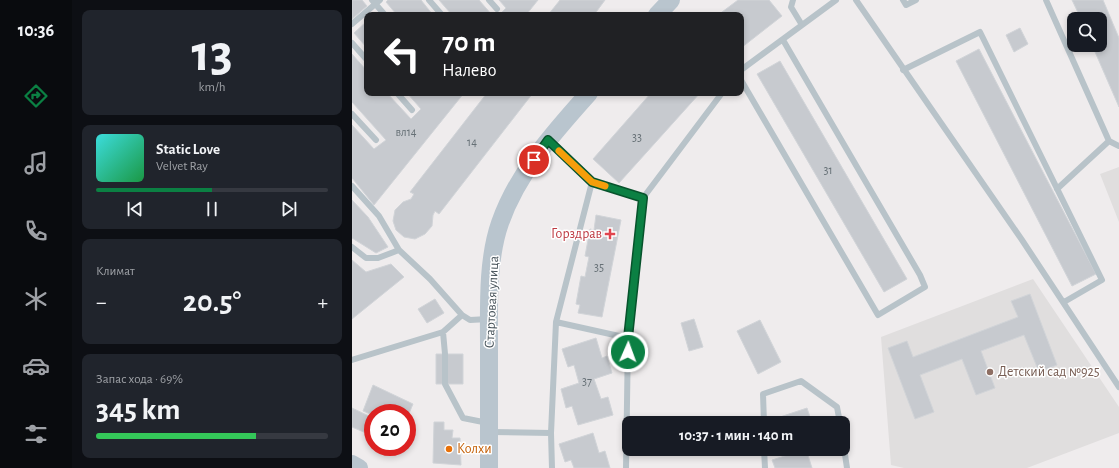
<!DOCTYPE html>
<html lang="ru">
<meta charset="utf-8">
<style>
:root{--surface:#171b24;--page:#20242c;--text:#f1f3f6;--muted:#9ea1a6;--line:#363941;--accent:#0b8043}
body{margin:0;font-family:"Alegreya Sans",sans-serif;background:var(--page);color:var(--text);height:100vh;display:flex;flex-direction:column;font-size:15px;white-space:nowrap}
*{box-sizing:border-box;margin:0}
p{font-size:13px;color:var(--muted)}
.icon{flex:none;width:22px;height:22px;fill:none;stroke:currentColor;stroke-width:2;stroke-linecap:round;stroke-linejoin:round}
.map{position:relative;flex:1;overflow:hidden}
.sheet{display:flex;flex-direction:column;gap:10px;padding:10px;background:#0d0f14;width:280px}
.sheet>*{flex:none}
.banner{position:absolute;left:12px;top:12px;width:380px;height:84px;border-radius:8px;box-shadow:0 2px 6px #0003;background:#202124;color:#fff;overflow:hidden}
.tools{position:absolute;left:715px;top:12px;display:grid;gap:8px}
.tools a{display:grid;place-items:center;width:40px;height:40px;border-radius:8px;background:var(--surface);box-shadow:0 2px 6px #0003;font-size:20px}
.speed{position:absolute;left:12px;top:404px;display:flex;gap:8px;font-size:20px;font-weight:700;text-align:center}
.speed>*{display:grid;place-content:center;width:52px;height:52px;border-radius:50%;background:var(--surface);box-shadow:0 2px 6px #0003;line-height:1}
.speed .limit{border:6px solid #d22;background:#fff;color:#111}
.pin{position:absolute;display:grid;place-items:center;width:34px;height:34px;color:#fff;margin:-17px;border:2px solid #fff;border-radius:50%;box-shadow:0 1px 4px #0007}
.me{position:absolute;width:44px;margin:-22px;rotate:2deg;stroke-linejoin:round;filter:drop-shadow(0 0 3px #0008)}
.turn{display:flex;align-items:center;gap:14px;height:84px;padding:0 12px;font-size:18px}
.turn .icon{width:52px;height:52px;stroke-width:2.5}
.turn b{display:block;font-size:28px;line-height:34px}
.big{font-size:30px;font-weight:600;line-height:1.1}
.sheet .tile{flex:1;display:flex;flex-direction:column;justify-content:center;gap:6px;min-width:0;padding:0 14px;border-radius:8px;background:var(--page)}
.sheet .dial{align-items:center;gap:0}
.dial b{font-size:52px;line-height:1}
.song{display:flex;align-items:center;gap:12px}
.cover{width:48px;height:48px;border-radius:6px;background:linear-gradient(135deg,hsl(180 70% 55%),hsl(140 70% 35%))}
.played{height:4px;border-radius:2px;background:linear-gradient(90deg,var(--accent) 50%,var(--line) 50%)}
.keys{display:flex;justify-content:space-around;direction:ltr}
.heat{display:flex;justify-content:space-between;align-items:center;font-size:22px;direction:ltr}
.charge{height:6px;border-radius:3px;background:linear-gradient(90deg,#34c759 69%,var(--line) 0)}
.trip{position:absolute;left:270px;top:416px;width:228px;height:40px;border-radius:8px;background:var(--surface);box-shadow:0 2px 6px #0003;font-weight:600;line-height:40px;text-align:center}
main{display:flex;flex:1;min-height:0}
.menu{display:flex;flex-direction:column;width:72px;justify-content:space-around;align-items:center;background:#090b0e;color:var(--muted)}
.menu .icon{width:28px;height:28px}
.menu .selected{color:var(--accent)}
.menu b{font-size:18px;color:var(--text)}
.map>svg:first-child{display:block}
.education{fill:#e0dede}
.building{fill:#c7cacf;stroke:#d1d4d8}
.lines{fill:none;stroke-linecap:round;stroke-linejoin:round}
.lane{stroke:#b8c3c9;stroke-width:6}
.secondary{stroke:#b9c5ce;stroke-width:18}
.route-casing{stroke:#07532c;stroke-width:10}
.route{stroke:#0b8043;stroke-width:7}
.slow{stroke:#f59e0b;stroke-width:7}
.health-dot{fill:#e0444e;stroke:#fff;stroke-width:1.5}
.education-dot{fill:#8d6e63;stroke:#fff;stroke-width:1.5}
.food-dot{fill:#e8710a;stroke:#fff;stroke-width:1.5}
.labels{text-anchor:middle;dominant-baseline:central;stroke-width:3;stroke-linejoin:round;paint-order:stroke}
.number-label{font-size:12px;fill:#667076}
.health-label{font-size:14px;fill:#be3a42;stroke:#fff;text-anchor:end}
.street-label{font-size:14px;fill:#465259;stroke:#fff}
.education-label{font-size:14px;fill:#785e54;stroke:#fff;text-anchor:start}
.food-label{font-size:14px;fill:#c56008;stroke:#fff;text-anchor:start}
</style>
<main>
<nav class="menu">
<b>10:36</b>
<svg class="icon selected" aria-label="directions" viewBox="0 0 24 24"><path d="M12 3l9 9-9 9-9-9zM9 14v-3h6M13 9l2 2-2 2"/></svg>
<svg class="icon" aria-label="music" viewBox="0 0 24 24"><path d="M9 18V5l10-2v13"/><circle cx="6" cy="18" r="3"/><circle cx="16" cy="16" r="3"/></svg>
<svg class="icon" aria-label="phone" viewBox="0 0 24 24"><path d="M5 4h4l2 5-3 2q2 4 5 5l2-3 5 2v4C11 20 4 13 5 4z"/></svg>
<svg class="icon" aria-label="climate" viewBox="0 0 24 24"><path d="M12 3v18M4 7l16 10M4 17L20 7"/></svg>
<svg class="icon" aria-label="car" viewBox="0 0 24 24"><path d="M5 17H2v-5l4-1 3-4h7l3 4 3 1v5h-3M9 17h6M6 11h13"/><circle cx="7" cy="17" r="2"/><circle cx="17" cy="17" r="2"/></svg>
<svg class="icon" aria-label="filters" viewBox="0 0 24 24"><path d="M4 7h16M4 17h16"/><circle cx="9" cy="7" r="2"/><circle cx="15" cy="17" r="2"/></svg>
</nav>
<section class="sheet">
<div class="tile dial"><b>13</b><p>km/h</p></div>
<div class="tile">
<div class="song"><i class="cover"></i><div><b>Static Love</b><p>Velvet Ray</p></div></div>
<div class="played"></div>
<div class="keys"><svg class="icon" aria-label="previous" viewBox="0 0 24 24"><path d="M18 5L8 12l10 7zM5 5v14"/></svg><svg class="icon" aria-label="pause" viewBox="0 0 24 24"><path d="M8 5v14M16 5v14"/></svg><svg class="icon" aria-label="next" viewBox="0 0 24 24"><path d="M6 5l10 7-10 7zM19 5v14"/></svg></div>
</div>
<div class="tile"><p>Климат</p>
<div class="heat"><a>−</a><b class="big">20.5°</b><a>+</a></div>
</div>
<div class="tile"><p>Запас хода · 69%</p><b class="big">345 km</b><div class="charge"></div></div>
</section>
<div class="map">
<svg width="767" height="468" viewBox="0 0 767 468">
<rect width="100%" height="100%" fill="#efeced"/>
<path class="education" d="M767,167V222L748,174Z
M681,279L767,407V433L675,468H552L539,465L529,337Z"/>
<path class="building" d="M0,0H10L15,6L0,19Z
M36,0H69L81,15H45L34,2Z
M87,0H127L140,15H100Z
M147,0H186L174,15H147L154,8Z
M208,0H253L242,15H196Z
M386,0H417L430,16L389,48V15H366Z
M720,0H751L767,38V107L740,45H748V19H729Z
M15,21V48L2,33Z
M668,28L676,44L662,52L654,35Z
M627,49L744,274L720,286L604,61Z
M0,54L15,71V93H35L59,119L69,109L55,93H112L22,205L0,178V125L22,149L34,140L0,102Z
M428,61L555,279L532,292L405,74Z
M135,93H181L87,214L83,211L81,215L80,226L73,234L63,239L52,237L44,230L41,221L43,210L51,202L59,199L62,194L58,192Z
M299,93H348L267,183L241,159Z
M0,200L16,217L36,247L24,253L0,238Z
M244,215L269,220L250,317L226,313L228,305L224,304L229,276L233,277L237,257L233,256L238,229L242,230Z
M0,260L14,272L39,264L52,277L0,319Z
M678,294L705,365L687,372L672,335L629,351L643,388L624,395L610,359L568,375L582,412L563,419L536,348L555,341L561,357L666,317L659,301Z
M83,299L92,313L75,323L66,309Z
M342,319L351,347L337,351L329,323Z
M408,320L429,362L406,374L385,331Z
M244,338L250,358L255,356L260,373L242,379L249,399L256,397L261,415L226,425L220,406L214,408L209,389L227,383L222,365L216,367L210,349Z
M84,354H111V384H84Z
M21,385L61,404L55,418V413H21V415L11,411Z
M0,408L21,418V436L0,427Z
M455,408L460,423H423L422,419Z
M82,422H92V430H101L100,438H108L109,465L81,463Z
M241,433L247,453L253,451L258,468H222L219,460L213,462L207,444Z
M438,449H454L460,468H423L420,460L439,454Z"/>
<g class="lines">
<path class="lane" d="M20,0L33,15
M77,0L90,15
M137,0L145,9
M441,0L439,7L450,25
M504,0L670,240L767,387
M551,0L554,5L564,0
M694,0L757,141L767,146
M0,24L28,0
M0,43L15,60
M389,70L484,0
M551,70L628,32L750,280L712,302
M389,80L526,315L573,287L568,275L431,40
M45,93L60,110
M0,114L24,140
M198,142L240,182L204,322L276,338
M240,182L291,198
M0,186L27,216L47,250L78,279L110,315L118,320L136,319
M705,189L757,141
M0,247L14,258H26L47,250
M91,332L93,354V384L111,418L136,423
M0,360L91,332L110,315
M412,423L411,394L449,381L485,407L488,423
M139,432L199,433L204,322
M199,433L200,468
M491,441L495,468
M412,449L413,468
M274,468L276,338L291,198L370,93"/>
<path class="secondary" d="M305,15L319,0
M0,464L7,468
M137,468C137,427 137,387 137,346C137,307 135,260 148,223C166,172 202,132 237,93"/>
</g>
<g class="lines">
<defs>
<path id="route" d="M182,160L196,140L240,182L291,198L276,338V352"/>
</defs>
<use href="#route" class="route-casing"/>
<use href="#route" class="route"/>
<path class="slow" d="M207,151L240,182L253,186"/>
</g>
<path class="health-dot" d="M256 228h4v4h4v4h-4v4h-4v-4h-4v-4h4z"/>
<circle class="education-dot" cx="638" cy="372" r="4"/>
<circle class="food-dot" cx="97" cy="449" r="4"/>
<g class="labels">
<g class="number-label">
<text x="54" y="132">вл14</text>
<text x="285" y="137">33</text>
<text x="120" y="142">14</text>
<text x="476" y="170">31</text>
<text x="247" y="267">35</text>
<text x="235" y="381">37</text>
</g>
<g class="health-label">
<text x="250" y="234">Горздрав</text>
</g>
<g class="street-label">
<text transform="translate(140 302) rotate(-87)">Стартовая улица</text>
</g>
<g class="education-label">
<text x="646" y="372">Детский сад №925</text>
</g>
<g class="food-label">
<text x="105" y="449">Колхи</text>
</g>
</g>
</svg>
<div class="tools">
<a><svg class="icon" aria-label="search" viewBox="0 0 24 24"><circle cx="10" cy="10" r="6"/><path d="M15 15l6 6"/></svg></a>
</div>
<div class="speed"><div class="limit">20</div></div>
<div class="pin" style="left:182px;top:160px;background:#d93025"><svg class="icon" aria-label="arrive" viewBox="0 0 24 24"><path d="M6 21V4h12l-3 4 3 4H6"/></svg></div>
<svg class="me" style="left:276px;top:352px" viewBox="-20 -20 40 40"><circle r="17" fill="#0b8043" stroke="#fff" stroke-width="3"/><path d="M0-11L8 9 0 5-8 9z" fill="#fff"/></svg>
<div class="trip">10:37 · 1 мин · 140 m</div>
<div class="banner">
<div class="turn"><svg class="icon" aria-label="left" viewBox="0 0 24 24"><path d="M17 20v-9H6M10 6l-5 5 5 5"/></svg><div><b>70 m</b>Налево</div></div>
</div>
</div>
</main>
